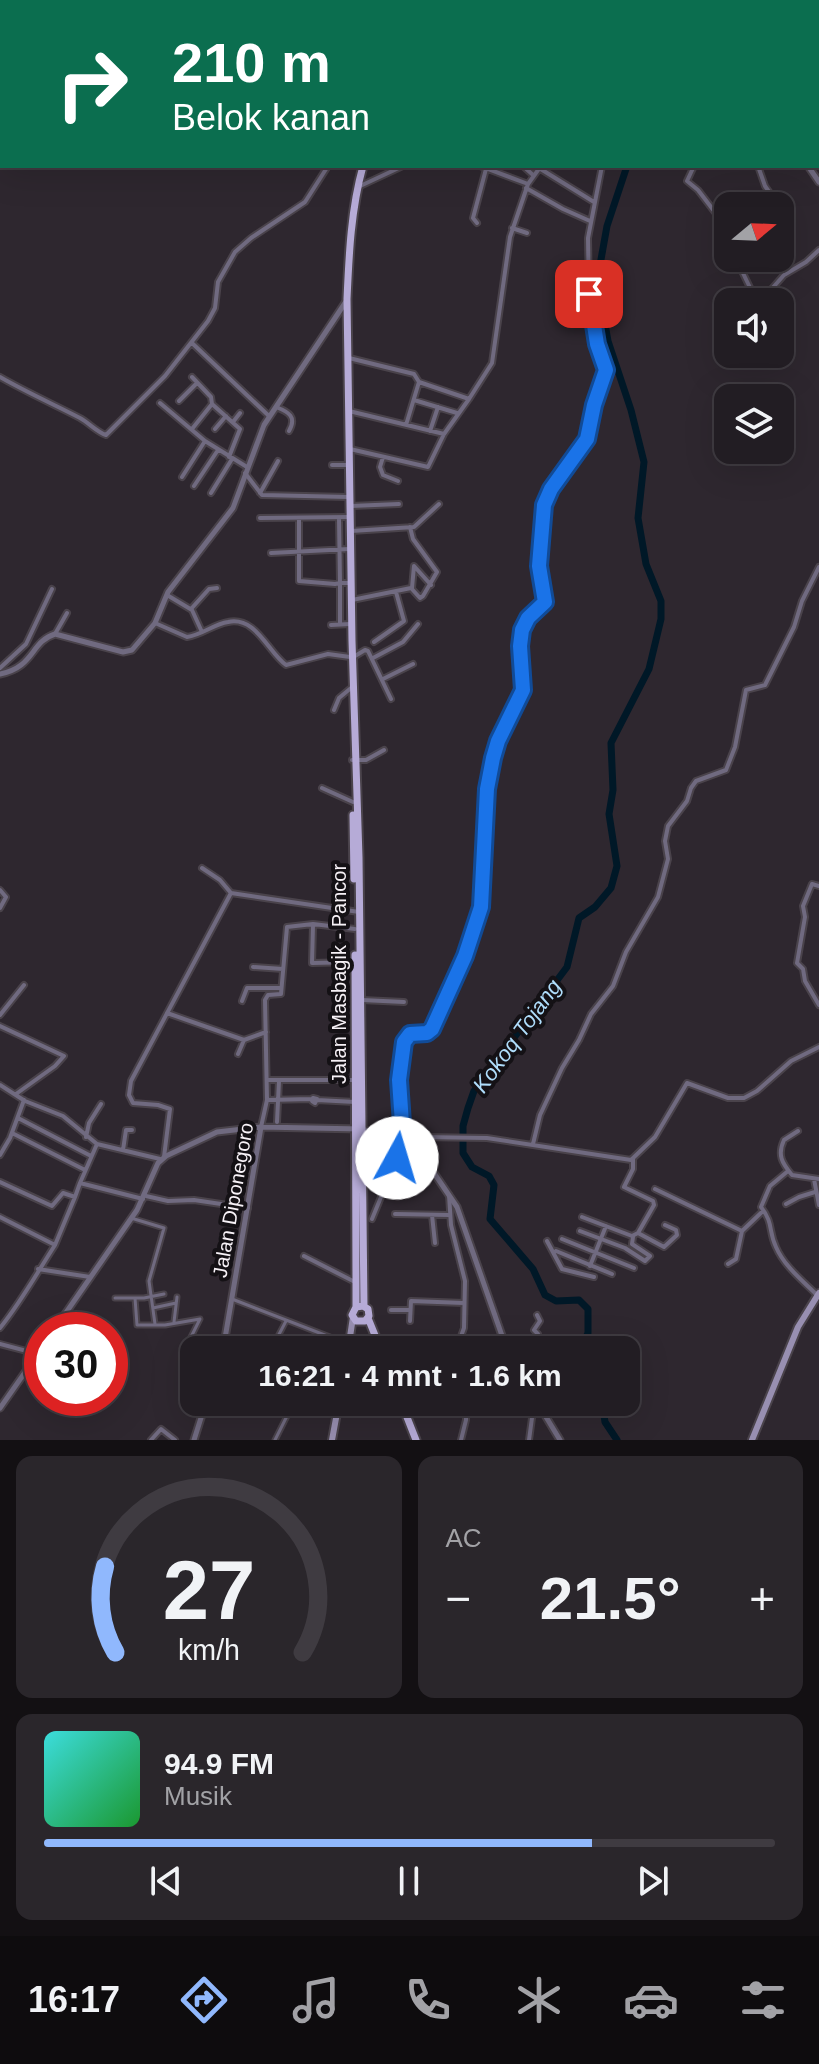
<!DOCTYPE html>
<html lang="id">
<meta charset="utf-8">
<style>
:root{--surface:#221d23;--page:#2a262b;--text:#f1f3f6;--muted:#a2a2a6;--line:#3f3b41;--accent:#90b8fd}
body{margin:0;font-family:Helvetica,sans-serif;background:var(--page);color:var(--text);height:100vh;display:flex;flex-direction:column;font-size:30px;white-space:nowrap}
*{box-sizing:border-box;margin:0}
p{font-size:26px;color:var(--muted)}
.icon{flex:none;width:44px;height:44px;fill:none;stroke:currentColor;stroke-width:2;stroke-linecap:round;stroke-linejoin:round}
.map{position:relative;height:1440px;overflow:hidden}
.panel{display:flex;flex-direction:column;gap:16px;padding:16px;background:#131013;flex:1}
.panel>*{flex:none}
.top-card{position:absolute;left:0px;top:0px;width:820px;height:168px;box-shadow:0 8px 32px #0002,0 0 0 2px var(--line);background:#0b6e4f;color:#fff;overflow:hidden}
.needle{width:52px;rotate:71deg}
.buttons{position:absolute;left:714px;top:192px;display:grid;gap:16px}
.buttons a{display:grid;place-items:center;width:80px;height:80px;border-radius:16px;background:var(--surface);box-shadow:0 8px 32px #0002,0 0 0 2px var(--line);font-size:40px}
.speed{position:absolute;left:24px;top:1312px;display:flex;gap:16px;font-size:40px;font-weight:700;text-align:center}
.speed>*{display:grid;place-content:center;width:104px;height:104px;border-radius:50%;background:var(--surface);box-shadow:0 8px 32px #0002,0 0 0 2px var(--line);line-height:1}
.speed .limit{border:12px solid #d22;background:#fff;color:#111}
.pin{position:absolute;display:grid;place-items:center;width:68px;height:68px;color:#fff;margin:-34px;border-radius:16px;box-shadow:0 4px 12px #0006}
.me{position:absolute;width:88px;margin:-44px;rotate:6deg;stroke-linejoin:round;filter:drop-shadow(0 0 6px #0008)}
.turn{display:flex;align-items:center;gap:28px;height:168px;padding:0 40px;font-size:36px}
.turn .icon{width:104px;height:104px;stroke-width:2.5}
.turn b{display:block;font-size:56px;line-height:68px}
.big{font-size:60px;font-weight:700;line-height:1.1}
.panel .tile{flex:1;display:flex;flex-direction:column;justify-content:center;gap:12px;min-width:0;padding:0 28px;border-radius:16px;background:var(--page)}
.panel .dial{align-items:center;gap:0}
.dial svg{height:208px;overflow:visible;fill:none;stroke:var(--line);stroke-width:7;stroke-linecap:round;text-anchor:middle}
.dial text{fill:var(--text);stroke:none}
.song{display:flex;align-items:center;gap:24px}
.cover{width:96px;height:96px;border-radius:12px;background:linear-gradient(135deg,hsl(180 70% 55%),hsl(130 70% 35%))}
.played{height:8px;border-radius:4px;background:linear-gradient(90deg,var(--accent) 75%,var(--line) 75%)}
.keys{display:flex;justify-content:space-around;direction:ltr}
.heat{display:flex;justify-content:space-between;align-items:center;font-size:44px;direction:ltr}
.panel .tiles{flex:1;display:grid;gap:16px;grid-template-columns:1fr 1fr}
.tile:last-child{grid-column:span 2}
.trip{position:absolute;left:180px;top:1336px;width:460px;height:80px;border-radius:16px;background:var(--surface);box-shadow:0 8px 32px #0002,0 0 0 2px var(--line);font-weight:700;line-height:80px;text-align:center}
.menu{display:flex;height:128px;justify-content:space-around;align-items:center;background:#0e0c0e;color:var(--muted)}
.menu .icon{width:56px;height:56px}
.menu .selected{color:var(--accent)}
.menu b{font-size:36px;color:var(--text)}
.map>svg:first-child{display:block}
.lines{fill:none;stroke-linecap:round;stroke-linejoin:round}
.river{stroke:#001827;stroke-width:7}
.pedestrian-casing{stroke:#4a434b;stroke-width:7}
.minor-casing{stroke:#4a434b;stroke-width:8}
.tertiary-casing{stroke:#4a434b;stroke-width:9}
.secondary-casing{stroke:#4a434b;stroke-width:10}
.primary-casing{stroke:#4a434b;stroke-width:11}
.pedestrian{stroke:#706a80;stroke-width:3}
.minor{stroke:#706a80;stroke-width:4}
.tertiary{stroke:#706a80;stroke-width:5}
.secondary{stroke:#988fb1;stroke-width:6}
.primary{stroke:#b6abd7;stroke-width:7}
.route-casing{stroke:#114b97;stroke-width:20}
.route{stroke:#1a73e8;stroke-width:14}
.labels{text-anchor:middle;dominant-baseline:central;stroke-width:8;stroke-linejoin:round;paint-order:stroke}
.street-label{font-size:20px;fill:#f7f2f7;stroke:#141115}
.water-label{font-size:22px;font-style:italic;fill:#afddfb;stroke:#141115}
</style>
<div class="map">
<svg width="819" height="1440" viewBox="0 0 819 1440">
<rect width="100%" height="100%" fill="#2e272f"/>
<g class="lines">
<path class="river" d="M692,0V2
M580,1350L588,1333V1309L579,1300L556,1301L545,1295L533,1269L490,1219L494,1185L489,1176L472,1167L463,1153V1126L468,1108L474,1091L567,967L579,918L595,907L611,888L617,866L609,814L613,790L611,743L649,669L661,619V601L646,564L638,518L644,462L631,410L608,341L602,307L600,265L607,226L627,166
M602,1402L605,1422L617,1440"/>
<defs>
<path id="pedestrian" d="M131,1218L164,1228L149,1281L155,1324
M115,1298H144L164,1294
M135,1298L137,1325H165L200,1319L182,1355L183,1358L194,1366
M232,1299L348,1344
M153,1308L176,1303
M174,1322L177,1297
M268,1350L274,1344L286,1321
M331,1350L336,1338
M275,1440L294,1402"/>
<path id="minor" d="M222,0L236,2
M418,0L420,2
M450,0L451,2
M637,0L639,2
M683,0L684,2
M763,0L767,2
M250,2L251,0
M259,2L260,0
M295,2L296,0
M375,2V0
M424,2L427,0
M589,2L591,0
M669,2L670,0
M818,29L819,28
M818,90L819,92
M818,131L819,130
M480,166L528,184
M523,166L533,175
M694,166L687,181L698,190L724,224
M758,166L765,186L779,206
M539,168L594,202
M358,187L403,166
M526,188L563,209L590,221
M728,222C713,231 718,247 728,257
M477,223L473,218L486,169
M512,228L527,233
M729,258L741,269L755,298L762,300L784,275L806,262L819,250
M192,343L269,416
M349,358L414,374L419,382L469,399L444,434L428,467L350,449
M0,377C26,392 53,404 80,418C89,423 97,432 106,435L165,376L208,321L215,308L218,282L235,252L251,238L305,202L328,166
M192,377L211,397L212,404
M469,399L492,363L510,237L528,184L541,166
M414,400L457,413
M179,401L197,383
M160,403L205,441L247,467
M276,407C289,412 297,417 289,431
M349,411L444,434
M233,422L240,413
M406,425L419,382
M192,429L212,404L240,429L229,457
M215,429L226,416
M430,431L438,407
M383,457L380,467L383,475L398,481
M332,465H348
M245,473L262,495L348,497
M182,477L205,441
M194,486L218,450
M211,493L232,459
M260,493L278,461
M351,506L399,504
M260,518L350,517
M299,519V581L335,584L340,583L339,518
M351,531L414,527L439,504
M271,553L349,549
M412,588L414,566L431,585
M167,595L192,610L202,632
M352,600L411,588L420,598L423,596L437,572L413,539L410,527
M191,609L209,589L217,588
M155,623L187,637C202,635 214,624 228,622C256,616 268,652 286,665L328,654L350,657
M340,624V583H352
M331,625L350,624
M55,634L67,613
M374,642L404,621L396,592
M355,656L365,650L368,651L391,699
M373,658L403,642L418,624
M0,668L26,644L52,589
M383,679L413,664
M334,710L339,698L351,688
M352,760H366L384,750
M322,788L353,802
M202,868L220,880L231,893L359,912
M819,886L812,884L803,906L805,917L797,963L803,969L805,981L819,1005
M0,890L6,897L0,908
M313,925L312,963L355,962
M253,967L283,969
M362,1000L404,1002
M242,1001L247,988H281
M167,1013L244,1040L238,1054
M0,1015L24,985
M0,1026L64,1056L55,1066L16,1094
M244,1040L266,1032
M267,1080H355
M0,1085L25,1101L63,1116L97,1144
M313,1098L317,1099L315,1103L312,1101Z
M267,1100L265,1000L268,995L281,994L287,927L313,924L355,929
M317,1100L355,1102
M18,1118L91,1156
M277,1122L279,1081
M261,1127L267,1100L312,1099
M798,1131L784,1140C777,1155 782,1163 792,1175L819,1179
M12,1133L85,1170
M86,1137L89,1123L101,1104
M409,1140L420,1137L487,1138L631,1160L655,1137L687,1083L728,1098H744L757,1091L791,1061L819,1047
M533,1144L540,1115L562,1068L579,1040L591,1014L613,986L626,952L658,897L668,859L665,841L668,826L687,801L691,788L696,781L726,770L735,747L746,690L765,685L794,627L802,601L819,567
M123,1150L126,1130H132
M0,1155L10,1138L24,1100
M164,1157L170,1109L158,1105L133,1103L129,1095L131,1081L231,893
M788,1171L770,1186L761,1207C774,1224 768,1230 776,1247C784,1266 803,1281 817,1295
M814,1179L819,1205
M0,1182L52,1206L63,1193L75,1197L80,1183L143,1199
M80,1183L97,1144L160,1159
M655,1189L742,1231
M449,1195L451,1225L465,1281L464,1328L456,1350
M146,1196L168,1201L194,1200L248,1208
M786,1204L799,1197L815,1192
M395,1214L449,1215
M432,1215L435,1243
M0,1217L55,1245C37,1273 21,1302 0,1328
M582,1217L632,1236L638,1233L654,1205L653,1201L624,1187L633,1169V1159
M372,1219L397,1158L403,1138L398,1087L403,1048L410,1034L427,1033L432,1029L465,956L481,907L489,777L498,741L523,690L520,646L522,630L528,618L545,602L539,566L544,505L551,489L587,439L594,405L606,370L597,344L589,294L588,238L602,166
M580,1231L625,1248L645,1261L650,1256L632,1244L633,1237
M638,1233L664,1247L677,1235L676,1230L665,1225
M562,1239L634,1268
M547,1241L562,1269L594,1277
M55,1245L75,1197
M556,1251L612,1274
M304,1256L355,1282
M728,1264L736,1259L742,1231L763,1211
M590,1266L606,1226
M38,1269L90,1277
M391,1310H410
M537,1315L540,1321L534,1330L538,1334V1350
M410,1321L411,1301L464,1303
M0,1344L38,1354
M151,1440L161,1429L175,1440
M461,1440L466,1420V1402
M529,1440L534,1403"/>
<path id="tertiary" d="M577,0L579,2
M808,166L819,182
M0,674C35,667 30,642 55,634L123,652L132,650L155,623L168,592L233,508L264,425L347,300
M54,1330L137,1210L158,1163L166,1156L217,1132L261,1127L361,1129L413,1142L457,1207L507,1350
M223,1350L261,1127
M537,1402L560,1440
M0,1408L42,1348
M194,1440L206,1402"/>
<path id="secondary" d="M348,1350L353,1317
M332,1440L339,1402
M752,1440L798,1327L819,1293"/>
<path id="primary" d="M487,2L489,0
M363,166C351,209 349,254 347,299L352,641L359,857L364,1306
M353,815L354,879
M355,955L356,1286V1307L352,1315L356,1321H365L369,1316L368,1309L363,1306L356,1307
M368,1318L381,1350
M401,1402L416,1440"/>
</defs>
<use href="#pedestrian" class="pedestrian-casing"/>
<use href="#minor" class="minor-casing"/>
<use href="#tertiary" class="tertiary-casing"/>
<use href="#secondary" class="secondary-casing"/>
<use href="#primary" class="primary-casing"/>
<use href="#pedestrian" class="pedestrian"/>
<use href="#minor" class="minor"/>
<use href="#tertiary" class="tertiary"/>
<use href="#secondary" class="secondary"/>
<use href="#primary" class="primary"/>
</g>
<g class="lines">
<defs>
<path id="route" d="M397,1158L403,1138L399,1080L404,1042L410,1034L427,1033L432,1029L465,956L481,907L487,789L493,758L498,741L523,690L520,646L522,630L528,618L545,602L539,566L544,505L551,489L587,439L594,405L606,370L597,344L589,294"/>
</defs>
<use href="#route" class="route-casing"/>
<use href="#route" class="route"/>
</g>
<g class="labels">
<g class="street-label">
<text transform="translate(339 974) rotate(-90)">Jalan Masbagik - Pancor</text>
<text transform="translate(233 1200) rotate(-80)">Jalan Diponegoro</text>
</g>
<g class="water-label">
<text transform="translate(517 1036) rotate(-54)">Kokoq Tojang</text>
</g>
</g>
</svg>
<div class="buttons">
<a><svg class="needle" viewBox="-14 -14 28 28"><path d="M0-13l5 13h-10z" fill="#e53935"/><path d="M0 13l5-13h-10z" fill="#a2a2a6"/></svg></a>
<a><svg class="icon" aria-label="sound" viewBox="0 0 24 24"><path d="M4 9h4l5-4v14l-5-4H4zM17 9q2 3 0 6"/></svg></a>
<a><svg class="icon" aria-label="layers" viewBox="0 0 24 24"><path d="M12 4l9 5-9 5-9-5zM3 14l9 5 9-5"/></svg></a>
</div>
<div class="speed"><div class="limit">30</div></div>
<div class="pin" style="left:589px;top:294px;background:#d93025"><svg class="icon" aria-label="arrive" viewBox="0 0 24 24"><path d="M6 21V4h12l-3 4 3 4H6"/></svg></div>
<svg class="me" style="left:397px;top:1158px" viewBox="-20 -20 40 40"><circle r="19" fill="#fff"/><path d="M0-13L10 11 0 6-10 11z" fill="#1a73e8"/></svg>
<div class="trip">16:21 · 4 mnt · 1.6 km</div>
<div class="top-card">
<div class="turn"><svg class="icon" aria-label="right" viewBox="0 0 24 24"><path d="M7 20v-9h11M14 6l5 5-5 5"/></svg><div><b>210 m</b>Belok kanan</div></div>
</div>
</div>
<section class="panel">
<div class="tiles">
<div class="tile dial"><svg viewBox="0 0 100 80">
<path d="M14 69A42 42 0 1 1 86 69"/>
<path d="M14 69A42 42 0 0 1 10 36" stroke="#90b8fd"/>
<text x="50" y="56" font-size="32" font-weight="700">27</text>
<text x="50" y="72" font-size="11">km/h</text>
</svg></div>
<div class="tile"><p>AC</p>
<div class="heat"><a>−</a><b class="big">21.5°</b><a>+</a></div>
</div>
<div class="tile">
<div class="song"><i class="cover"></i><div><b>94.9 FM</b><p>Musik</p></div></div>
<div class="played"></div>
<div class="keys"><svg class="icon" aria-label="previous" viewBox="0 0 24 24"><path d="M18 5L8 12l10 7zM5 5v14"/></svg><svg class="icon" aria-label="pause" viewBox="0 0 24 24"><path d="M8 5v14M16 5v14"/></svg><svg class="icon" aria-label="next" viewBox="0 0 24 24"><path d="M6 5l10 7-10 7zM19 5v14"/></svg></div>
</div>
</div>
</section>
<nav class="menu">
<b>16:17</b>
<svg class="icon selected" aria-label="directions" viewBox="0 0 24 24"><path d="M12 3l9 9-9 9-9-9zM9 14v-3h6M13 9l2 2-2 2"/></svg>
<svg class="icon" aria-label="music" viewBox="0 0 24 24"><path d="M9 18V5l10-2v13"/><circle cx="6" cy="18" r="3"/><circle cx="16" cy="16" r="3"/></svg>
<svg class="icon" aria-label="phone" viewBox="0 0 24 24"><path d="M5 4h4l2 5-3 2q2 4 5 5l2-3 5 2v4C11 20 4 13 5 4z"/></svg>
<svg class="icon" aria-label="climate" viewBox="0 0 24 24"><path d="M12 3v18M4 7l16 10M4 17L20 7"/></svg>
<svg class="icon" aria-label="car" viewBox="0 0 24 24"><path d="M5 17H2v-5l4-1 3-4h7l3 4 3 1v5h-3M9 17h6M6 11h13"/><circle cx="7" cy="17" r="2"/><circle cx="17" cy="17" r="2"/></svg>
<svg class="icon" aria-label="filters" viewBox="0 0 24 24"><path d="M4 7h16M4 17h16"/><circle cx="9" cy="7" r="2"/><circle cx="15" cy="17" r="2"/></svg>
</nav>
